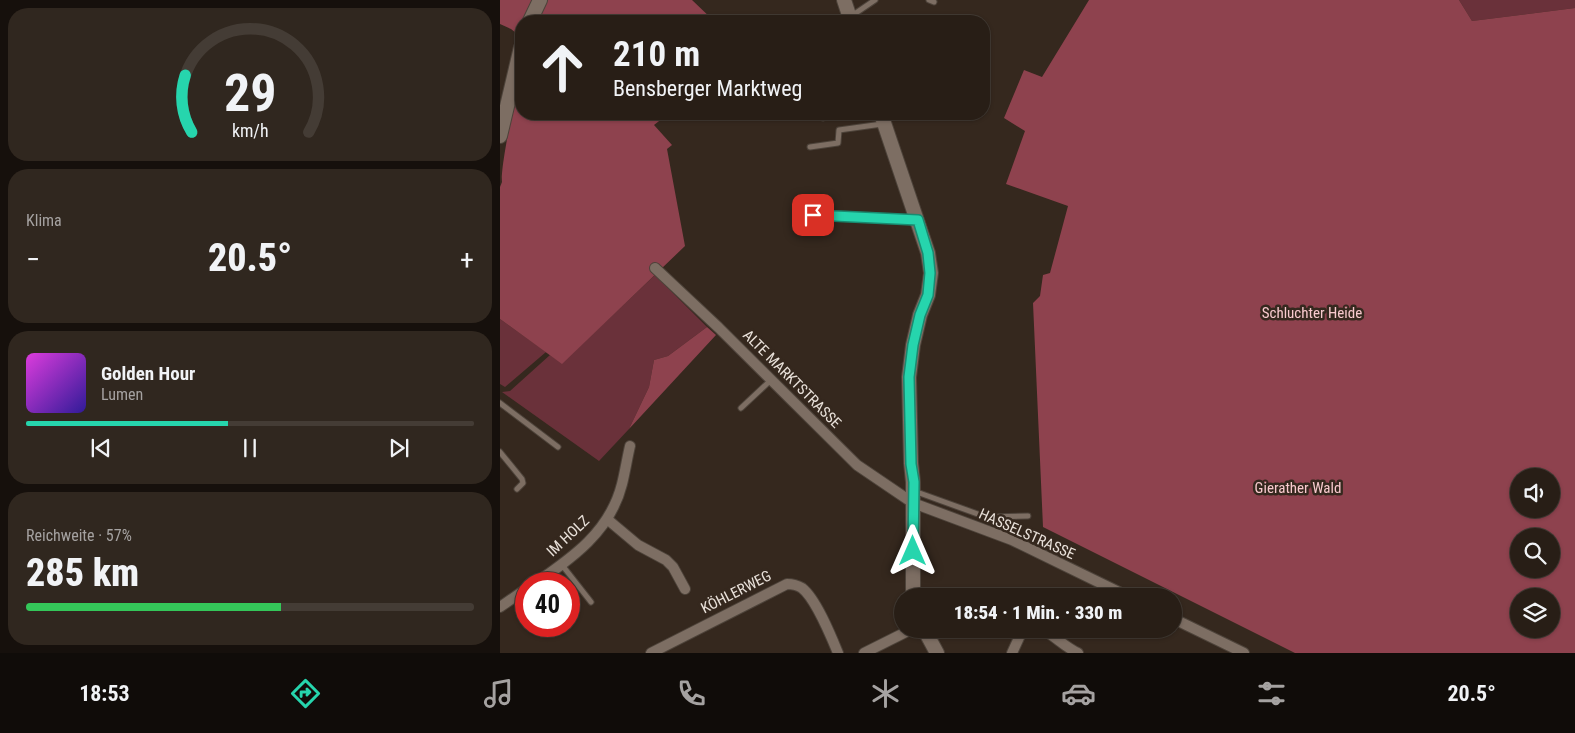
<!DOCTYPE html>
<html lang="de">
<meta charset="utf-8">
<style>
:root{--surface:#281e16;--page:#30271f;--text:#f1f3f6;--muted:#a5a2a1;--line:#443c35;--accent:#26d5ad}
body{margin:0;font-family:"Roboto Condensed",sans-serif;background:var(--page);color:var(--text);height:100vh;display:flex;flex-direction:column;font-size:19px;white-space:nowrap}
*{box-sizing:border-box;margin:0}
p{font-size:16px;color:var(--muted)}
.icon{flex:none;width:28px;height:28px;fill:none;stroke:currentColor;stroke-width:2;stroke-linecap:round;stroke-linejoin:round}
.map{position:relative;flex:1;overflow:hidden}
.sheet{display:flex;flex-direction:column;gap:8px;padding:8px;background:#16100c;width:500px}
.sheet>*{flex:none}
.guide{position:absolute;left:15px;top:15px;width:475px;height:105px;border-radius:20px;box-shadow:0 1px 4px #0004,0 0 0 1px var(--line);background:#281e16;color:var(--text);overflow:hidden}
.fabs{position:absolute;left:1010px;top:468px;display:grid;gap:10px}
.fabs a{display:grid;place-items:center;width:50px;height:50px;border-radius:50%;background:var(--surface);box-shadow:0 1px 4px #0004,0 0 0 1px var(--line);font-size:25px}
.speed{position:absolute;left:15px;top:572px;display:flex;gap:10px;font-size:25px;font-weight:700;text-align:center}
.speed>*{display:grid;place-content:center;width:65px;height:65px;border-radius:50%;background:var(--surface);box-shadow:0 1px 4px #0004,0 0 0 1px var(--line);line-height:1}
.speed .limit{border:8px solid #d22;background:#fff;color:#111}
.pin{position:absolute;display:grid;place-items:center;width:42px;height:42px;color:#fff;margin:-21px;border-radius:10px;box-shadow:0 2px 8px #0006}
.me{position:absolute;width:55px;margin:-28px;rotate:0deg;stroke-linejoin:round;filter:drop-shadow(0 0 4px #0008)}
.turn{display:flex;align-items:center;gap:18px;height:105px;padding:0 15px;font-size:22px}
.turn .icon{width:65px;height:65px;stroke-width:2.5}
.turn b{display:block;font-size:35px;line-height:42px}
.big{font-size:38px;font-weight:800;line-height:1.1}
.sheet .tile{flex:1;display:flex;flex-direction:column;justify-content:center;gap:8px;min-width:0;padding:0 18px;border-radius:20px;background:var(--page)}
.sheet .dial{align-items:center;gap:0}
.dial svg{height:130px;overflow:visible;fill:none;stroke:var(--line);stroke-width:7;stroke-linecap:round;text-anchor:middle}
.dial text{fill:var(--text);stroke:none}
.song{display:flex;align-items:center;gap:15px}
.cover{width:60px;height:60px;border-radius:8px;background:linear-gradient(135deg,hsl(300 70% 55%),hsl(250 70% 35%))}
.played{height:5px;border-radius:2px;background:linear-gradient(90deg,var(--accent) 45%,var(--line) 45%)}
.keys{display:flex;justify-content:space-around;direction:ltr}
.heat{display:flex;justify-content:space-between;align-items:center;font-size:28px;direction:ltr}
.charge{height:8px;border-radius:4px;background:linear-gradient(90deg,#34c759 57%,var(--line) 0)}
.trip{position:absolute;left:394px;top:588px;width:288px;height:50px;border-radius:25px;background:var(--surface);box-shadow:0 1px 4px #0004,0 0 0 1px var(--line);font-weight:800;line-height:50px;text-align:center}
.tabs{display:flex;height:80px;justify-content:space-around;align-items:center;background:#100c09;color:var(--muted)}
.tabs .icon{width:35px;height:35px}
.tabs .on{color:var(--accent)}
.tabs b{font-size:22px;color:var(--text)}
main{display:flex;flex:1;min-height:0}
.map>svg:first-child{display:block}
.green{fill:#6a313a}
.forest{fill:#8e424e;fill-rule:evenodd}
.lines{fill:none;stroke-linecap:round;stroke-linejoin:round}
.lane-casing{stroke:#4d433a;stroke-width:7}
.street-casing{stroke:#4d433a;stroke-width:12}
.secondary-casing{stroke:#4d433a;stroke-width:16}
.lane{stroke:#7d6e63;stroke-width:5}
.street{stroke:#7d6e63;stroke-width:10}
.secondary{stroke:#7d6e63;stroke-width:14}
.route-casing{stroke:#198a70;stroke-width:12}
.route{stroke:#26d5ad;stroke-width:9}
.labels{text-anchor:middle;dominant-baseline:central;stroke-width:5;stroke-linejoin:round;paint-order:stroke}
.park-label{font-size:15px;fill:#f9cace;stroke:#35281e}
.street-label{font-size:15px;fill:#e9e1da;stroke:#35281e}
</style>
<main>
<section class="sheet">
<div class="tile dial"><svg viewBox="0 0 100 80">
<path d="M14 69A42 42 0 1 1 86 69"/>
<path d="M14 69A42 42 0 0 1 10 34" stroke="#26d5ad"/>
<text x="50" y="56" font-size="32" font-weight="700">29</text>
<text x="50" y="72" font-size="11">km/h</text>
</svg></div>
<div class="tile"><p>Klima</p>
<div class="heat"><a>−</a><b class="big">20.5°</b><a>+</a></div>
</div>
<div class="tile">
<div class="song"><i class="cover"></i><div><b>Golden Hour</b><p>Lumen</p></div></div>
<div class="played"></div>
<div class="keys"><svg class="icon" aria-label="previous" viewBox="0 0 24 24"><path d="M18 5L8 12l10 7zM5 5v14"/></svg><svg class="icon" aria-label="pause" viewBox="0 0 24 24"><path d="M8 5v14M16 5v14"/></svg><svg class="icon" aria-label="next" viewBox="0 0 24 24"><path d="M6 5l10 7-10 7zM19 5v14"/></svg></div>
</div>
<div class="tile"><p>Reichweite · 57%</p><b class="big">285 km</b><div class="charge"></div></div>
</section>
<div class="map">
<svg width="1075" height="653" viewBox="0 0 1075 653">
<rect width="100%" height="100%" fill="#35281e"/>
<path class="green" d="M959,0H1075V8L972,21Z
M155,275L207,327L168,356L154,360L149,387L129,429L99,461L2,392L10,391L50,355L62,363Z
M0,319L46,352L5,387L0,384Z"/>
<path class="forest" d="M0,0H36L26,21H21V37L11,29L0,24Z
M44,0H192L214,21H35Z
M589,0H959L972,21L1075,8V653H795L543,527L533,303L540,296L543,275L550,273L568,206L506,184L525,131L504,118L524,70L542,77ZM1051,476V509H1019V476ZM1051,536V569H1019V536ZM1051,596V629H1019V596Z
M21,68V114H168L154,125L172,145L167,149L185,246L62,364L0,319V187L2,182C0,167 17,89 21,68Z
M207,327L216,335L129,429L149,387L154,360L168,356Z"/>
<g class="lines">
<defs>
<path id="lane" d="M429,0L434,2
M350,17L375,0
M322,114L323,118
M310,147L338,143L339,130L382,124
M313,215L414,220
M0,403L58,447
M241,408L271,380
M0,452L22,479L23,483L17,489
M414,491L486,517L528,516
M62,565L91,602
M421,596L452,591L456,596"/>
<path id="street" d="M155,268L219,328L357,465L413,503L512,540L627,596
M107,519L138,545L166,560L173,567L185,589
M34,584C72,558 110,532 122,484C125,472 127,459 130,446
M0,607L26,589
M672,618L744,653
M542,629C555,636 565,647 578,653
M151,653L287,584C293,584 297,585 302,588C316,599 331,636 338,653
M364,653L412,629
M512,653L523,629"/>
<path id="secondary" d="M344,0L351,21
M30,21L40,0
M381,114L428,253L431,273L428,295L420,315L413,345L409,377L411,463L413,482V596
M0,136L21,47
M424,629L437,653"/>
</defs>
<use href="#lane" class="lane-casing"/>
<use href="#street" class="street-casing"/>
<use href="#secondary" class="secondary-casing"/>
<use href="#lane" class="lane"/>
<use href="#street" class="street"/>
<use href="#secondary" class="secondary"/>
</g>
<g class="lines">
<defs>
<path id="route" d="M313,215L418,220L428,253L430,273L428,295L420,315L413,345L409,377L411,464L414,482L413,551"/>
</defs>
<use href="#route" class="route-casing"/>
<use href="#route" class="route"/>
</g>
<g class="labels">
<g class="park-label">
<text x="812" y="313">Schluchter Heide</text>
<text x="798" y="488">Gierather Wald</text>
</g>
<g class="street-label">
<text transform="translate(292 379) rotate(45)">ALTE MARKTSTRASSE</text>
<text transform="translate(527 534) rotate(24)">HASSELSTRASSE</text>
<text transform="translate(68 536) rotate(-43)">IM HOLZ</text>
<text transform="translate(236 592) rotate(-27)">KÖHLERWEG</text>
</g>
</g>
</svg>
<div class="fabs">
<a><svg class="icon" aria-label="sound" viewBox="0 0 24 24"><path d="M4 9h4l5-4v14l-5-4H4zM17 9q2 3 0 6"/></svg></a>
<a><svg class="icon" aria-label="search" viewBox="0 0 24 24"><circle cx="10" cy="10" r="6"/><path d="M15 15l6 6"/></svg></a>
<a><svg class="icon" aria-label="layers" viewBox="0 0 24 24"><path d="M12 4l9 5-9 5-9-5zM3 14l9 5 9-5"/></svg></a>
</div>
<div class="speed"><div class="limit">40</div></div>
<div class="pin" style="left:313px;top:215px;background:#d93025"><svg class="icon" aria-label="arrive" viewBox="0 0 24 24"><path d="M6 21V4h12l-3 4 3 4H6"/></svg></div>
<svg class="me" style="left:413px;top:551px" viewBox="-20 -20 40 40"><path d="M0-17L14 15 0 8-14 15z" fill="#26d5ad" stroke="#fff" stroke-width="4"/></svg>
<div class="trip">18:54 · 1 Min. · 330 m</div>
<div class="guide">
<div class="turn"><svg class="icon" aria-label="ahead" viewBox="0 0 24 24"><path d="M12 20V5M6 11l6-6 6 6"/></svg><div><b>210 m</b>Bensberger Marktweg</div></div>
</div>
</div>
</main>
<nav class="tabs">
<b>18:53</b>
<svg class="icon on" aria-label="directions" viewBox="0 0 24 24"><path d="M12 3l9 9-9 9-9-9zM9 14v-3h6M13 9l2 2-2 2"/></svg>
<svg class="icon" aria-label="music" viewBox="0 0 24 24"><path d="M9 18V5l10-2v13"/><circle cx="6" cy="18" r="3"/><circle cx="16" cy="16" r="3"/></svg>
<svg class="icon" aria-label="phone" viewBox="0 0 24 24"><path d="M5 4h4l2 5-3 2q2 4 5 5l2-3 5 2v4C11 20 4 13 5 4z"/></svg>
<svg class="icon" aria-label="climate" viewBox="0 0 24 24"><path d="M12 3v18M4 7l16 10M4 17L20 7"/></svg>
<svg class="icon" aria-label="car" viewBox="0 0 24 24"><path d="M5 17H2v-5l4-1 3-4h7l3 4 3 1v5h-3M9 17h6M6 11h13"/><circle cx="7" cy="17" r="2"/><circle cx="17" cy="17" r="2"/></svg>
<svg class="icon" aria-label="filters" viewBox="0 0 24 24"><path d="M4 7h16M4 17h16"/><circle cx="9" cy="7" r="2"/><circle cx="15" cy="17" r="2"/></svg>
<b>20.5°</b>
</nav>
